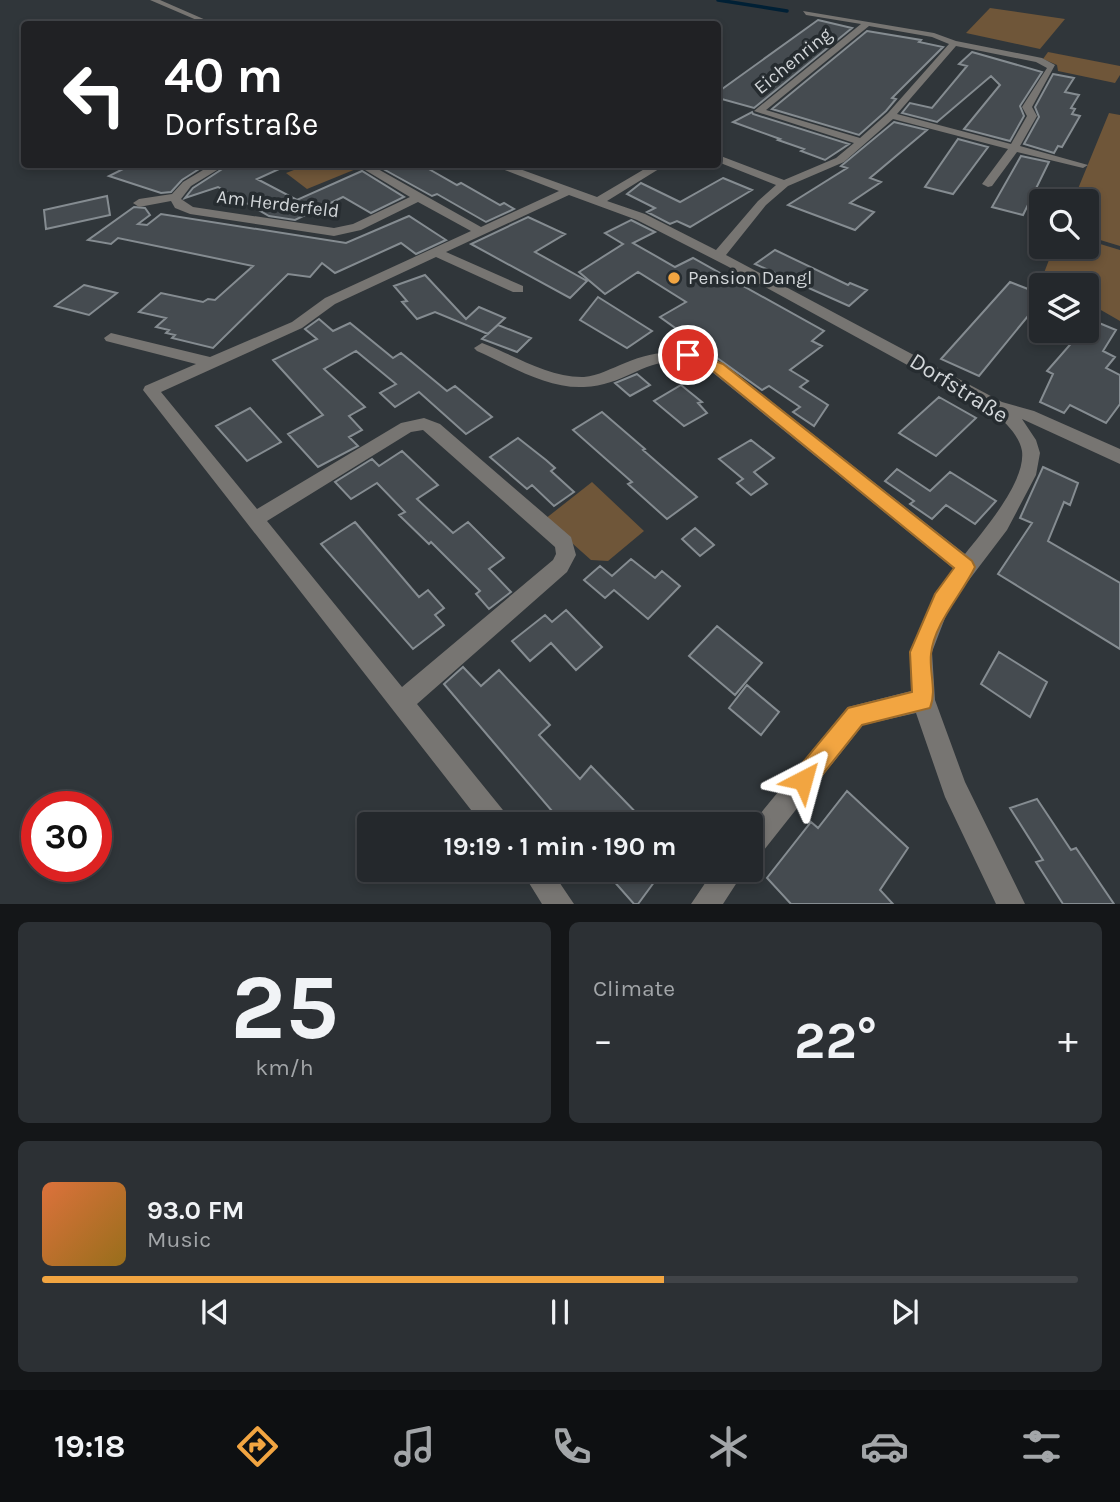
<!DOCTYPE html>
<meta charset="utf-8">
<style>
:root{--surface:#24282c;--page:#2c3034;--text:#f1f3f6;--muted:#a3a6a9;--line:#414448;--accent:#f2a541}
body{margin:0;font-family:Karla,sans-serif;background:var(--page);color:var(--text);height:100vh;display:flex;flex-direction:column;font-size:26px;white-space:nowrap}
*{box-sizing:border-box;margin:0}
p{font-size:23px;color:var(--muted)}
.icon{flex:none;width:38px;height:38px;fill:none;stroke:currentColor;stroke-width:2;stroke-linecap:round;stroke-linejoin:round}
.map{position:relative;height:904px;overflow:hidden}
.sheet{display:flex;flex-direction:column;gap:18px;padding:18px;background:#141618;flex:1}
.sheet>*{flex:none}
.top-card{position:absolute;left:21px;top:21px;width:700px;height:147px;border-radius:7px;box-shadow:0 4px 10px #0003,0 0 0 2px var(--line);background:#202124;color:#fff;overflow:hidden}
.buttons{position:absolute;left:1029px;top:189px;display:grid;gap:14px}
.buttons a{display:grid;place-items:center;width:70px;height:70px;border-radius:7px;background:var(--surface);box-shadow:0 4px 10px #0003,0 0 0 2px var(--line);font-size:35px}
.speed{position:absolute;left:21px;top:791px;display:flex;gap:14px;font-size:35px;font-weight:700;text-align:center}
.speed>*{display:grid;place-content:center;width:91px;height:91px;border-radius:50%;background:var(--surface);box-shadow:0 4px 10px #0003,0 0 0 2px var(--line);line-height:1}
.speed .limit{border:10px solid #d22;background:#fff;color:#111}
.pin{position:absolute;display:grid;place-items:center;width:60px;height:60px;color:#fff;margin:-30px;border:4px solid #fff;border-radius:50%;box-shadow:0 2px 7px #0007}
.me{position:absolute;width:77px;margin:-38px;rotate:39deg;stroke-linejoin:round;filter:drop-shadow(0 0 5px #0008)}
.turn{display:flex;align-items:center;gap:24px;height:147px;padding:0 28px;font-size:32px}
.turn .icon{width:91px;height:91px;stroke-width:2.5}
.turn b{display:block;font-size:49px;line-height:60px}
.big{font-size:52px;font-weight:700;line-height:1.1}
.sheet .card{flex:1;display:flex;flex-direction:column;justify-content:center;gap:10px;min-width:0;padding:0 24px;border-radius:10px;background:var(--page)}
.sheet .dial{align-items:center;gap:0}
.dial b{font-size:91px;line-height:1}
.song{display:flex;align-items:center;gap:21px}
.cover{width:84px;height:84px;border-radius:10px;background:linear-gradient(135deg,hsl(20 70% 55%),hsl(40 70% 35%))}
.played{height:7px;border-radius:4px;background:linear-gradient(90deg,var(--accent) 60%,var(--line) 60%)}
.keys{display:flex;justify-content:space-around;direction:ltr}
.heat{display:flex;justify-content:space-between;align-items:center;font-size:38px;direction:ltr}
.sheet .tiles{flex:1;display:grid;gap:18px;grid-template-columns:1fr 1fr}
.card:last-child{grid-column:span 2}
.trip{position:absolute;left:357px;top:812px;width:406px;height:70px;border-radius:7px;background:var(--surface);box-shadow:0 4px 10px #0003,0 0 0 2px var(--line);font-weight:700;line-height:70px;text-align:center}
.dock{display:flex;height:112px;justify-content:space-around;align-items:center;background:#0e1012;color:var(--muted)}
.dock .icon{width:49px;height:49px}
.dock .active{color:var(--accent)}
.dock b{font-size:32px;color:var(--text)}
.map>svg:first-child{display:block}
.green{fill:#6f5639}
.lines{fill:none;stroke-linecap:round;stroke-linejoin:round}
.stream{stroke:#002035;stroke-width:3.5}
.building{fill:#454b50;stroke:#858c91;stroke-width:2}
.minor{fill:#777572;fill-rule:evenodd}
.route{fill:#f2a541;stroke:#9d6b2a;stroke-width:2}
.poi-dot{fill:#f2a541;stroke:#262c30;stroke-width:2.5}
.labels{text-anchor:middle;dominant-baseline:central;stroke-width:7;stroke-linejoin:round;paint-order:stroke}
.far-street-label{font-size:19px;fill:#d2d6d9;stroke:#262c30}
.far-poi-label{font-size:19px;fill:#d2d6d9;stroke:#262c30;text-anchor:start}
.street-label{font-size:23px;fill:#d2d6d9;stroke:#262c30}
</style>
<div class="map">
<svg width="1120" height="904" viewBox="0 0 1120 904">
<rect width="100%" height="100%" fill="#30363a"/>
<path class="green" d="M990,8L1065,19L1040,49L966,33Z
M1048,52L1120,66V75L1115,83L1058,71L1057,65L1043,59Z
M1109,113L1120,115V246L1087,236V201H1073Z
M307,165H352L356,169L307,189L286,173Z
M1087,240L1120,250V321L1087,302V285H1056L1042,278L1054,247H1087Z
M592,482L644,531L608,561L591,560L545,519Z"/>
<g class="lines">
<path class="stream" d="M718,0L787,11"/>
</g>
<path class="building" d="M818,20L852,28L754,108L718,98V92Z
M867,31L921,40L919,42L943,47L892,98L896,99L886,111L859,135L772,109Z
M972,52L1042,72L1020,106L1024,116L1010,141L964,129L1000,85L991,76L937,122L902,113L910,103L932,108L967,66L959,64Z
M1053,74L1074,78L1065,92L1079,95L1071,108L1075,109L1072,114L1080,116L1062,147L1058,146L1054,153L1024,144L1039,117L1035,107Z
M752,112L753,114L849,144L825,160L801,151L804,149L778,140L780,139L733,122Z
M894,122L927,130L870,178L881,182L850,203L874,212L855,230L788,205L847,168L841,166Z
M958,139L988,147L953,194L925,187Z
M1021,156L1049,162L1023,215L992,207Z
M133,164H207L182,180L171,192L161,193L109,176Z
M230,164H290L257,179L297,200L362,171L404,197L371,213L343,197L295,220L269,216L218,187L185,198L193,188Z
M420,164L457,185L461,183L500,205L504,203L514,209L486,222L437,194L432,196L376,165Z
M723,178L752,190L690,227L677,221L670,224L647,212L655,208L627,194L641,183L680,202Z
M107,196L110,215L46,229L44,210Z
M134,207L145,208L150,215L138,224L147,225L161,214L346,243L409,216L446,240L416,254L401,243L335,273L322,263L310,277L288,274L213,348L172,338L175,335L166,333L169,330L156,327L166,318L139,312L161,293L203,302L208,299L215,300L253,266L118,238L111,244L88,240Z
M528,217L565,234L535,252L587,281L570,298L471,244Z
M631,220L655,232L633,243L675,267L693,258L824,331L812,341L822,346L790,370L808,381L800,387L828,405L814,426L793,412L800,407L769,386L762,390L660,317L686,302L638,272L605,294L579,272L623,244L605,233Z
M775,250L848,285L850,283L867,290L849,306L755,264Z
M425,275L466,319L479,307L505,318L488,334L435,312L417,319L402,302L407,301L394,286Z
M1010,282L1041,294V322L1028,316L979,376L941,359Z
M84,285L117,293L89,315L55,306Z
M598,297L652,331L627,348L580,320Z
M1087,318L1116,330L1103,351L1115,357L1106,368L1120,375V404L1106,423L1070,405L1064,413L1040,402L1053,374L1047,371L1082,331H1087Z
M319,319L333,331L350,323L393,358L401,353L447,391L455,386L492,417L466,434L419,392L395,407L380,393L396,384L356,351L324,369L365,407L349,416L362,430L349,437L358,446L318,467L288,434L323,415L273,360L317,339L305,329Z
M498,325L531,338L517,352L482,339Z
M637,374L650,385L630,396L615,383Z
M681,385L702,402L698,403L707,413L684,426L654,401Z
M939,397L976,418L936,456L899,433Z
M250,408L281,442L247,461L216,426Z
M602,412L645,449L643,450L697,497L667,519L628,484L632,482L573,430Z
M518,438L546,460L555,468L551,471L574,492L554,506L532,485L527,489L490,457Z
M751,440L774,458L754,472L767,484L751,495L737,483L743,479L719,459Z
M402,451L438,485L417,499L453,533L468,522L504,558L489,569L511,592L489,609L476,594L480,591L431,542L429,544L399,515L405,512L377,483L351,499L335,482L372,459L379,466Z
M1043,467L1078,483L1070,505L1064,502L1048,541L1120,583V649L998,574L1032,523L1020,518Z
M897,469L930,491L950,472L996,501L975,524L946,505L932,519L910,504L914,501L885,481Z
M355,522L419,597L428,590L444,608L435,615L444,625L413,649L321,544Z
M695,528L714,545L700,556L682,539Z
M631,559L655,578L662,571L680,586L648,619L614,590L605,598L584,580L600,566L612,576Z
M566,610L602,647L576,670L551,643L530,661L512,641L545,615L552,622Z
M717,626L762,663L735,695L689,656Z
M999,652L1047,682L1030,717L981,684Z
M463,667L481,686L499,670L550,725L539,735L580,779L591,766L647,824H563L444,684Z
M747,685L779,712L761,735L729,708Z
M847,791L908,848L880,890L893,904H791L767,878L811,822L818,828Z
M1037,799L1071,850L1076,848L1114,904H1063L1036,862L1043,860L1010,808Z
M604,870H663L638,904H634Z"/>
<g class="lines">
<path class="minor" d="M150,0H160L215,24H206Z
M803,11L934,33L956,41L1042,58L1055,65L1032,107L1037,116L1020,146L1088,165L1083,168L1017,152L992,186L988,187L982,184L1008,149L893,119L844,162L788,186L766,205L726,255L1002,402L1034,411L1120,449V464L1022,419L1036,440L1040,453L1036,475L1007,530L950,605L932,652L935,700L965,782L1025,904H996L945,797L916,713L863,725L760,855L751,859V825L848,707L911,691L910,652L935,593L954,569L712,372C651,343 637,385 584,387C547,389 509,365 477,351L474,348L482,343L487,345C517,357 551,378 584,377C598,376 612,368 625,363C660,348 689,349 724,364L965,554C983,531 1026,482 1022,451C1019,435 1005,422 993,412L727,266L637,220L569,195L446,252L523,286V292H513L436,257L335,304L302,328L161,392L257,509L401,423L424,418L440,424L571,537L576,555L567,572L417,704L507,815L511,824H482L143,390L145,386L196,364L106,341L104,338L111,333L210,357L292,322L325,298L471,231L418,202L361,230L334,236L190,214L175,208L171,201L139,207L133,203L139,199L172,194L183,182L213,164H227L191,186L181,199L193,207L334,228L353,224L410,197L355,164H369L481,227L559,191L489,164H506L597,197L653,164H667L607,201L645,214L716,250L758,201L776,185L718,162V155L784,180L836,158L854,143L754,111L861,24L806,15ZM869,26L932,37L949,44L888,113L860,138L766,110ZM956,46L1036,62L1047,68L1022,107L1027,116L1011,144L897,114ZM423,430L555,547L556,554L553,560L402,687L267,521L411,432Z
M521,870H551L574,904H542Z
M714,870H745L723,904H691Z"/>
</g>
<path class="route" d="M688,351L723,364L972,561L975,567C963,593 934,623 931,654C929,672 937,691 930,708L862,725L811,789L803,792L795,789L792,780L795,772L848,708L912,692L910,652L935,594L954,568L713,371L683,358L681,355Z"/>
<circle class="poi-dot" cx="674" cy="278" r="7"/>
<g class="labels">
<g class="far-street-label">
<text transform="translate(793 61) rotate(-39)">Eichenring</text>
<text transform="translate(278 204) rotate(7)">Am Herderfeld</text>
</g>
<g class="far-poi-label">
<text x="688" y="278">Pension Dangl</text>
</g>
<g class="street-label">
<text transform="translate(959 388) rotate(32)">Dorfstraße</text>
</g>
</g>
</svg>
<div class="buttons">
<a><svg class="icon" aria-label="search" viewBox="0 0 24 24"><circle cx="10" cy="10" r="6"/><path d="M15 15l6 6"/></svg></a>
<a><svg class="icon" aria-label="layers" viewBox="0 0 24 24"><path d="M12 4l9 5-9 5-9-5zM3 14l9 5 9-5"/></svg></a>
</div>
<div class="speed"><div class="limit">30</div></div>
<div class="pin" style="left:688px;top:355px;background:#d93025"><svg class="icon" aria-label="arrive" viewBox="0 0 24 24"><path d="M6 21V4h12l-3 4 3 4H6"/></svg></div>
<svg class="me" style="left:803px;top:780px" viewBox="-20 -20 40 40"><path d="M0-17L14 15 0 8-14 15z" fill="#f2a541" stroke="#fff" stroke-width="4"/></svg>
<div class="trip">19:19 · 1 min · 190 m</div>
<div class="top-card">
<div class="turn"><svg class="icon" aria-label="left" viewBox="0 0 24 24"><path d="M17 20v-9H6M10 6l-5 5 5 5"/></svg><div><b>40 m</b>Dorfstraße</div></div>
</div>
</div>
<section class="sheet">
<div class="tiles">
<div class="card dial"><b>25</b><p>km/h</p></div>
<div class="card"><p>Climate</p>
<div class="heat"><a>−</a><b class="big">22°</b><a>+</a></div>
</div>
<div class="card">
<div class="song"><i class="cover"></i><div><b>93.0 FM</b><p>Music</p></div></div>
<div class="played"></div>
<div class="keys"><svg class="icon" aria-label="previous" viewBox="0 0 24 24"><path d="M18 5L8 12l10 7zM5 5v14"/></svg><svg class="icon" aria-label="pause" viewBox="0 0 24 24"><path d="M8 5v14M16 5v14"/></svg><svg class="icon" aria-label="next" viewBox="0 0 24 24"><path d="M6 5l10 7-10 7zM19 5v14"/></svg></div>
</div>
</div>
</section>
<nav class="dock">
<b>19:18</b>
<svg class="icon active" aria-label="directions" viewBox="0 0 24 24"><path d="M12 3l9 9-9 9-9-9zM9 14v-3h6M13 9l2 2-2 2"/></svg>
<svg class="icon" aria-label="music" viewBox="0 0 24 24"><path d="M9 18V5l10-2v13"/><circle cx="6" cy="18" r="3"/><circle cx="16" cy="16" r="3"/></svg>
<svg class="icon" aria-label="phone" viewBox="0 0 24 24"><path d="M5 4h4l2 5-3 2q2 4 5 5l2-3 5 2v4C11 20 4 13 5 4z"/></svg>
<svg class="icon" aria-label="climate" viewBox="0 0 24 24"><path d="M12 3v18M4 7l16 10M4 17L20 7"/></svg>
<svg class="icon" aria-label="car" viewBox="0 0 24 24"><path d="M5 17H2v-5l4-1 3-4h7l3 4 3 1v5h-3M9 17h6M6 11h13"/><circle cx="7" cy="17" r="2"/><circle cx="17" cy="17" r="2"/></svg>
<svg class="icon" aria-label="filters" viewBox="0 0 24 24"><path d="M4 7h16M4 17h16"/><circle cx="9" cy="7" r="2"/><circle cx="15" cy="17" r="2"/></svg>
</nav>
